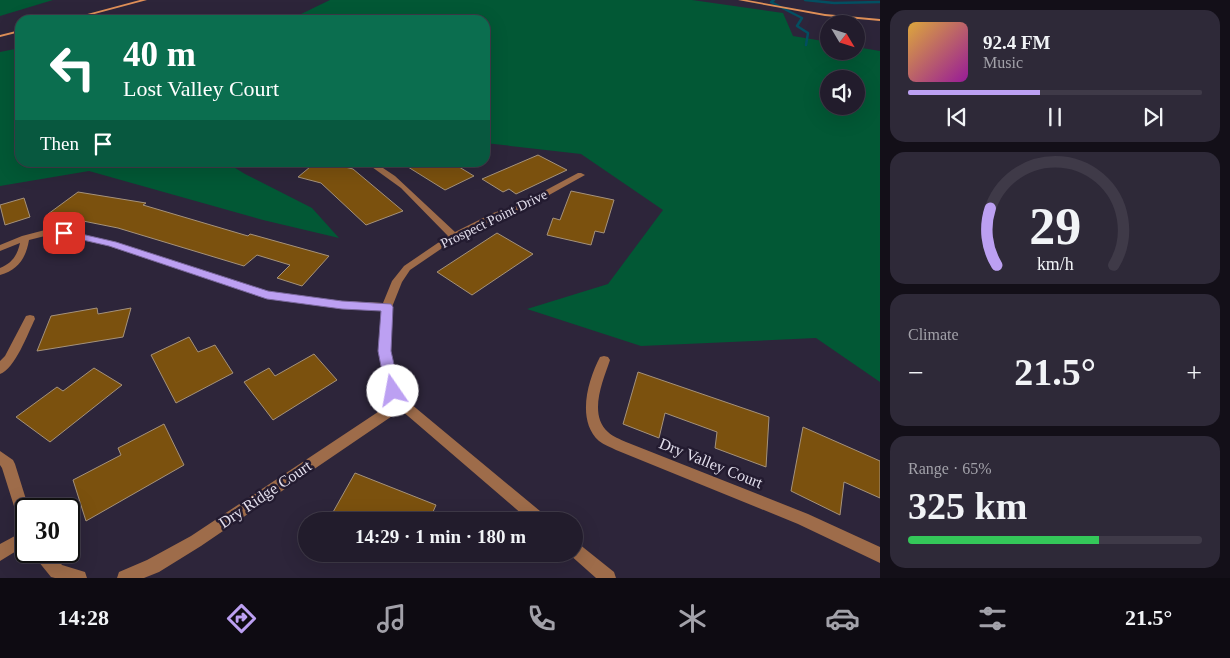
<!DOCTYPE html>
<meta charset="utf-8">
<style>
:root{--surface:#221c2c;--page:#2e2938;--text:#f1f3f6;--muted:#a2a1a9;--line:#3f3a48;--accent:#bca0f2}
body{margin:0;font-family:Georgia,serif;background:var(--page);color:var(--text);height:100vh;display:flex;flex-direction:column;font-size:19px;white-space:nowrap}
*{box-sizing:border-box;margin:0}
p{font-size:16px;color:var(--muted)}
.icon{flex:none;width:28px;height:28px;fill:none;stroke:currentColor;stroke-width:2;stroke-linecap:round;stroke-linejoin:round}
.map{position:relative;flex:1;overflow:hidden}
.side{display:flex;flex-direction:column;gap:10px;padding:10px;background:#130f18;width:350px}
.side>*{flex:none}
.guide{position:absolute;left:15px;top:15px;width:475px;height:152px;border-radius:15px;box-shadow:0 5px 20px #0002,0 0 0 1px var(--line);background:#0b6e4f;color:#fff;overflow:hidden}
.needle{width:32px;rotate:128deg}
.fabs{position:absolute;left:820px;top:15px;display:grid;gap:10px}
.fabs a{display:grid;place-items:center;width:45px;height:45px;border-radius:50%;background:var(--surface);box-shadow:0 5px 20px #0002,0 0 0 1px var(--line);font-size:25px}
.speed{position:absolute;left:15px;top:498px;display:flex;gap:10px;font-size:25px;font-weight:700;text-align:center}
.speed>*{display:grid;place-content:center;width:65px;height:65px;border-radius:50%;background:var(--surface);box-shadow:0 5px 20px #0002,0 0 0 1px var(--line);line-height:1}
.speed .limit{border:2px solid #111;border-radius:8px;background:#fff;color:#111}
.pin{position:absolute;display:grid;place-items:center;width:42px;height:42px;color:#fff;margin:-21px;border-radius:10px;box-shadow:0 2px 8px #0006}
.me{position:absolute;width:55px;margin:-28px;rotate:348deg;stroke-linejoin:round;filter:drop-shadow(0 0 4px #0008)}
.turn{display:flex;align-items:center;gap:18px;height:105px;padding:0 25px;font-size:22px}
.turn .icon{width:65px;height:65px;stroke-width:2.5}
.turn b{display:block;font-size:35px;line-height:42px}
.then{display:flex;align-items:center;height:48px;padding:0 25px;background:#0003;gap:10px;font-size:19px}
.big{font-size:38px;font-weight:600;line-height:1.1}
.side .widget{flex:1;display:flex;flex-direction:column;justify-content:center;gap:8px;min-width:0;padding:0 18px;border-radius:15px;background:var(--page)}
.side .dial{align-items:center;gap:0}
.dial svg{height:130px;overflow:visible;fill:none;stroke:var(--line);stroke-width:7;stroke-linecap:round;text-anchor:middle}
.dial text{fill:var(--text);stroke:none}
.song{display:flex;align-items:center;gap:15px}
.cover{width:60px;height:60px;border-radius:8px;background:linear-gradient(135deg,hsl(40 70% 55%),hsl(300 70% 35%))}
.played{height:5px;border-radius:2px;background:linear-gradient(90deg,var(--accent) 45%,var(--line) 45%)}
.keys{display:flex;justify-content:space-around;direction:ltr}
.heat{display:flex;justify-content:space-between;align-items:center;font-size:28px;direction:ltr}
.charge{height:8px;border-radius:4px;background:linear-gradient(90deg,#34c759 65%,var(--line) 0)}
.trip{position:absolute;left:298px;top:512px;width:285px;height:50px;border-radius:25px;background:var(--surface);box-shadow:0 5px 20px #0002,0 0 0 1px var(--line);font-weight:600;line-height:50px;text-align:center}
.menu{display:flex;height:80px;justify-content:space-around;align-items:center;background:#0e0b12;color:var(--muted)}
.menu .icon{width:35px;height:35px}
.menu .on{color:var(--accent)}
.menu b{font-size:22px;color:var(--text)}
main{display:flex;flex:1;min-height:0}
.map>svg:first-child{display:block}
.green{fill:#025835;fill-rule:evenodd}
.lines{fill:none;stroke-linecap:round;stroke-linejoin:round}
.stream{stroke:#034f61;stroke-width:2.5}
.building{fill:#7b510e;stroke:#a5927b}
.street{fill:#9e6c4a;fill-rule:evenodd}
.secondary{fill:#e09058;fill-rule:evenodd}
.route{fill:#bca0f2;stroke:#7a689d}
.labels{text-anchor:middle;dominant-baseline:central;stroke-width:5;stroke-linejoin:round;paint-order:stroke}
.street-label{font-size:14px;fill:#e3dfed;stroke:#231b30}
.near-street-label{font-size:16px;fill:#e3dfed;stroke:#231b30}
</style>
<main>
<div class="map">
<svg width="880" height="578" viewBox="0 0 880 578">
<rect width="100%" height="100%" fill="#2d253a"/>
<path class="green" d="M0,0H53L0,16Z
M330,0H692L783,13L793,36L829,42V51H856V47L880,51V382L816,338L641,346L527,309L608,284L663,210L581,154L485,143V20H255L299,15ZM829,79H856V106H829Z
M20,48V162L227,163L245,174L312,208L339,238L263,220L89,171L0,186V52Z"/>
<g class="lines">
<path class="stream" d="M774,0L771,2L802,18L797,26L808,33L806,45
M805,0L834,3L880,2"/>
</g>
<path class="building" d="M538,155L567,170L516,194L509,189L503,192L482,179Z
M316,162H325L353,169L403,211L366,225L321,183L298,177Z
M400,162H451L474,176L445,190Z
M571,191L614,200L604,233L595,231L591,245L547,235L553,218L560,220Z
M78,192L146,203L143,205L248,236L250,234L329,256L302,286L277,278L290,265L257,255L244,266L118,228L48,214Z
M24,198L30,217L5,225L0,205Z
M497,233L533,254L472,295L437,272Z
M97,308L98,314L131,308L123,337L37,351L51,316Z
M189,337L198,352L215,345L233,373L176,403L151,355Z
M314,354L337,380L273,420L244,382L269,368L275,376Z
M94,368L122,385L50,442L16,417L57,387L63,391Z
M638,372L769,417L766,467L715,448L717,432L665,413L659,438L623,424Z
M164,424L184,465L86,521L73,480L121,455L118,448Z
M803,427L880,461V498L844,482L840,515L791,491Z
M355,473L436,505L429,521H328Z"/>
<g class="lines">
<path class="street" d="M365,162H374L395,176L455,232L493,213L518,205L578,173H581L585,175L524,209L499,217L457,238L410,270L402,282L392,307L390,351L399,390L405,399L546,516L548,521H530L401,410L201,546L159,572L144,578H117L119,572L147,560L191,536L393,402C376,375 379,341 382,310L342,309L267,298L109,246L64,236H45L29,240C26,258 18,270 0,275V268C12,263 17,256 20,243L0,251V245L22,236L45,230H64L115,242L268,292L342,301L383,303L392,281L404,266L448,236L401,188Z
M30,315L34,316L35,319C28,333 15,369 0,374V361L5,356L26,316Z
M604,356L608,357L610,360C603,381 588,414 608,432C613,437 620,439 626,442L808,514L880,547V563L798,524L616,450C611,447 604,445 599,441C576,420 588,380 600,357Z
M0,451L13,460L15,464L29,509H26V529L21,527L19,522L2,468L0,465Z
M26,530V545L0,561V544Z
M574,541L579,544L614,572L616,578H596L569,554H574Z
M31,551H50L62,565L85,572L87,578H55L51,577L34,556Z"/>
<path class="secondary" d="M140,0H147L72,20H65Z
M738,0H747L825,14L880,19V21L825,16Z
M20,30V32L0,37V35Z"/>
</g>
<path class="route" d="M64,230L116,242L268,291L342,301L391,304L393,307L391,351L400,391L398,395L393,397L388,395L386,391L378,351L381,311L342,309L267,299L109,246L61,235V231Z"/>
<g class="labels">
<g class="street-label">
<text transform="translate(494 219) rotate(-26)">Prospect Point Drive</text>
</g>
<g class="near-street-label">
<text transform="translate(711 463) rotate(22)">Dry Valley Court</text>
<text transform="translate(265 494) rotate(-34)">Dry Ridge Court</text>
</g>
</g>
</svg>
<div class="fabs">
<a><svg class="needle" viewBox="-14 -14 28 28"><path d="M0-13l5 13h-10z" fill="#e53935"/><path d="M0 13l5-13h-10z" fill="#a2a1a9"/></svg></a>
<a><svg class="icon" aria-label="sound" viewBox="0 0 24 24"><path d="M4 9h4l5-4v14l-5-4H4zM17 9q2 3 0 6"/></svg></a>
</div>
<div class="speed"><div class="limit">30</div></div>
<div class="pin" style="left:64px;top:233px;background:#d93025"><svg class="icon" aria-label="arrive" viewBox="0 0 24 24"><path d="M6 21V4h12l-3 4 3 4H6"/></svg></div>
<svg class="me" style="left:393px;top:391px" viewBox="-20 -20 40 40"><circle r="19" fill="#fff"/><path d="M0-13L10 11 0 6-10 11z" fill="#bca0f2"/></svg>
<div class="trip">14:29 · 1 min · 180 m</div>
<div class="guide">
<div class="turn"><svg class="icon" aria-label="left" viewBox="0 0 24 24"><path d="M17 20v-9H6M10 6l-5 5 5 5"/></svg><div><b>40 m</b>Lost Valley Court</div></div>
<div class="then">Then<svg class="icon" aria-label="arrive" viewBox="0 0 24 24"><path d="M6 21V4h12l-3 4 3 4H6"/></svg></div>
</div>
</div>
<section class="side">
<div class="widget">
<div class="song"><i class="cover"></i><div><b>92.4 FM</b><p>Music</p></div></div>
<div class="played"></div>
<div class="keys"><svg class="icon" aria-label="previous" viewBox="0 0 24 24"><path d="M18 5L8 12l10 7zM5 5v14"/></svg><svg class="icon" aria-label="pause" viewBox="0 0 24 24"><path d="M8 5v14M16 5v14"/></svg><svg class="icon" aria-label="next" viewBox="0 0 24 24"><path d="M6 5l10 7-10 7zM19 5v14"/></svg></div>
</div>
<div class="widget dial"><svg viewBox="0 0 100 80">
<path d="M14 69A42 42 0 1 1 86 69"/>
<path d="M14 69A42 42 0 0 1 10 34" stroke="#bca0f2"/>
<text x="50" y="56" font-size="32" font-weight="700">29</text>
<text x="50" y="72" font-size="11">km/h</text>
</svg></div>
<div class="widget"><p>Climate</p>
<div class="heat"><a>−</a><b class="big">21.5°</b><a>+</a></div>
</div>
<div class="widget"><p>Range · 65%</p><b class="big">325 km</b><div class="charge"></div></div>
</section>
</main>
<nav class="menu">
<b>14:28</b>
<svg class="icon on" aria-label="directions" viewBox="0 0 24 24"><path d="M12 3l9 9-9 9-9-9zM9 14v-3h6M13 9l2 2-2 2"/></svg>
<svg class="icon" aria-label="music" viewBox="0 0 24 24"><path d="M9 18V5l10-2v13"/><circle cx="6" cy="18" r="3"/><circle cx="16" cy="16" r="3"/></svg>
<svg class="icon" aria-label="phone" viewBox="0 0 24 24"><path d="M5 4h4l2 5-3 2q2 4 5 5l2-3 5 2v4C11 20 4 13 5 4z"/></svg>
<svg class="icon" aria-label="climate" viewBox="0 0 24 24"><path d="M12 3v18M4 7l16 10M4 17L20 7"/></svg>
<svg class="icon" aria-label="car" viewBox="0 0 24 24"><path d="M5 17H2v-5l4-1 3-4h7l3 4 3 1v5h-3M9 17h6M6 11h13"/><circle cx="7" cy="17" r="2"/><circle cx="17" cy="17" r="2"/></svg>
<svg class="icon" aria-label="filters" viewBox="0 0 24 24"><path d="M4 7h16M4 17h16"/><circle cx="9" cy="7" r="2"/><circle cx="15" cy="17" r="2"/></svg>
<b>21.5°</b>
</nav>
